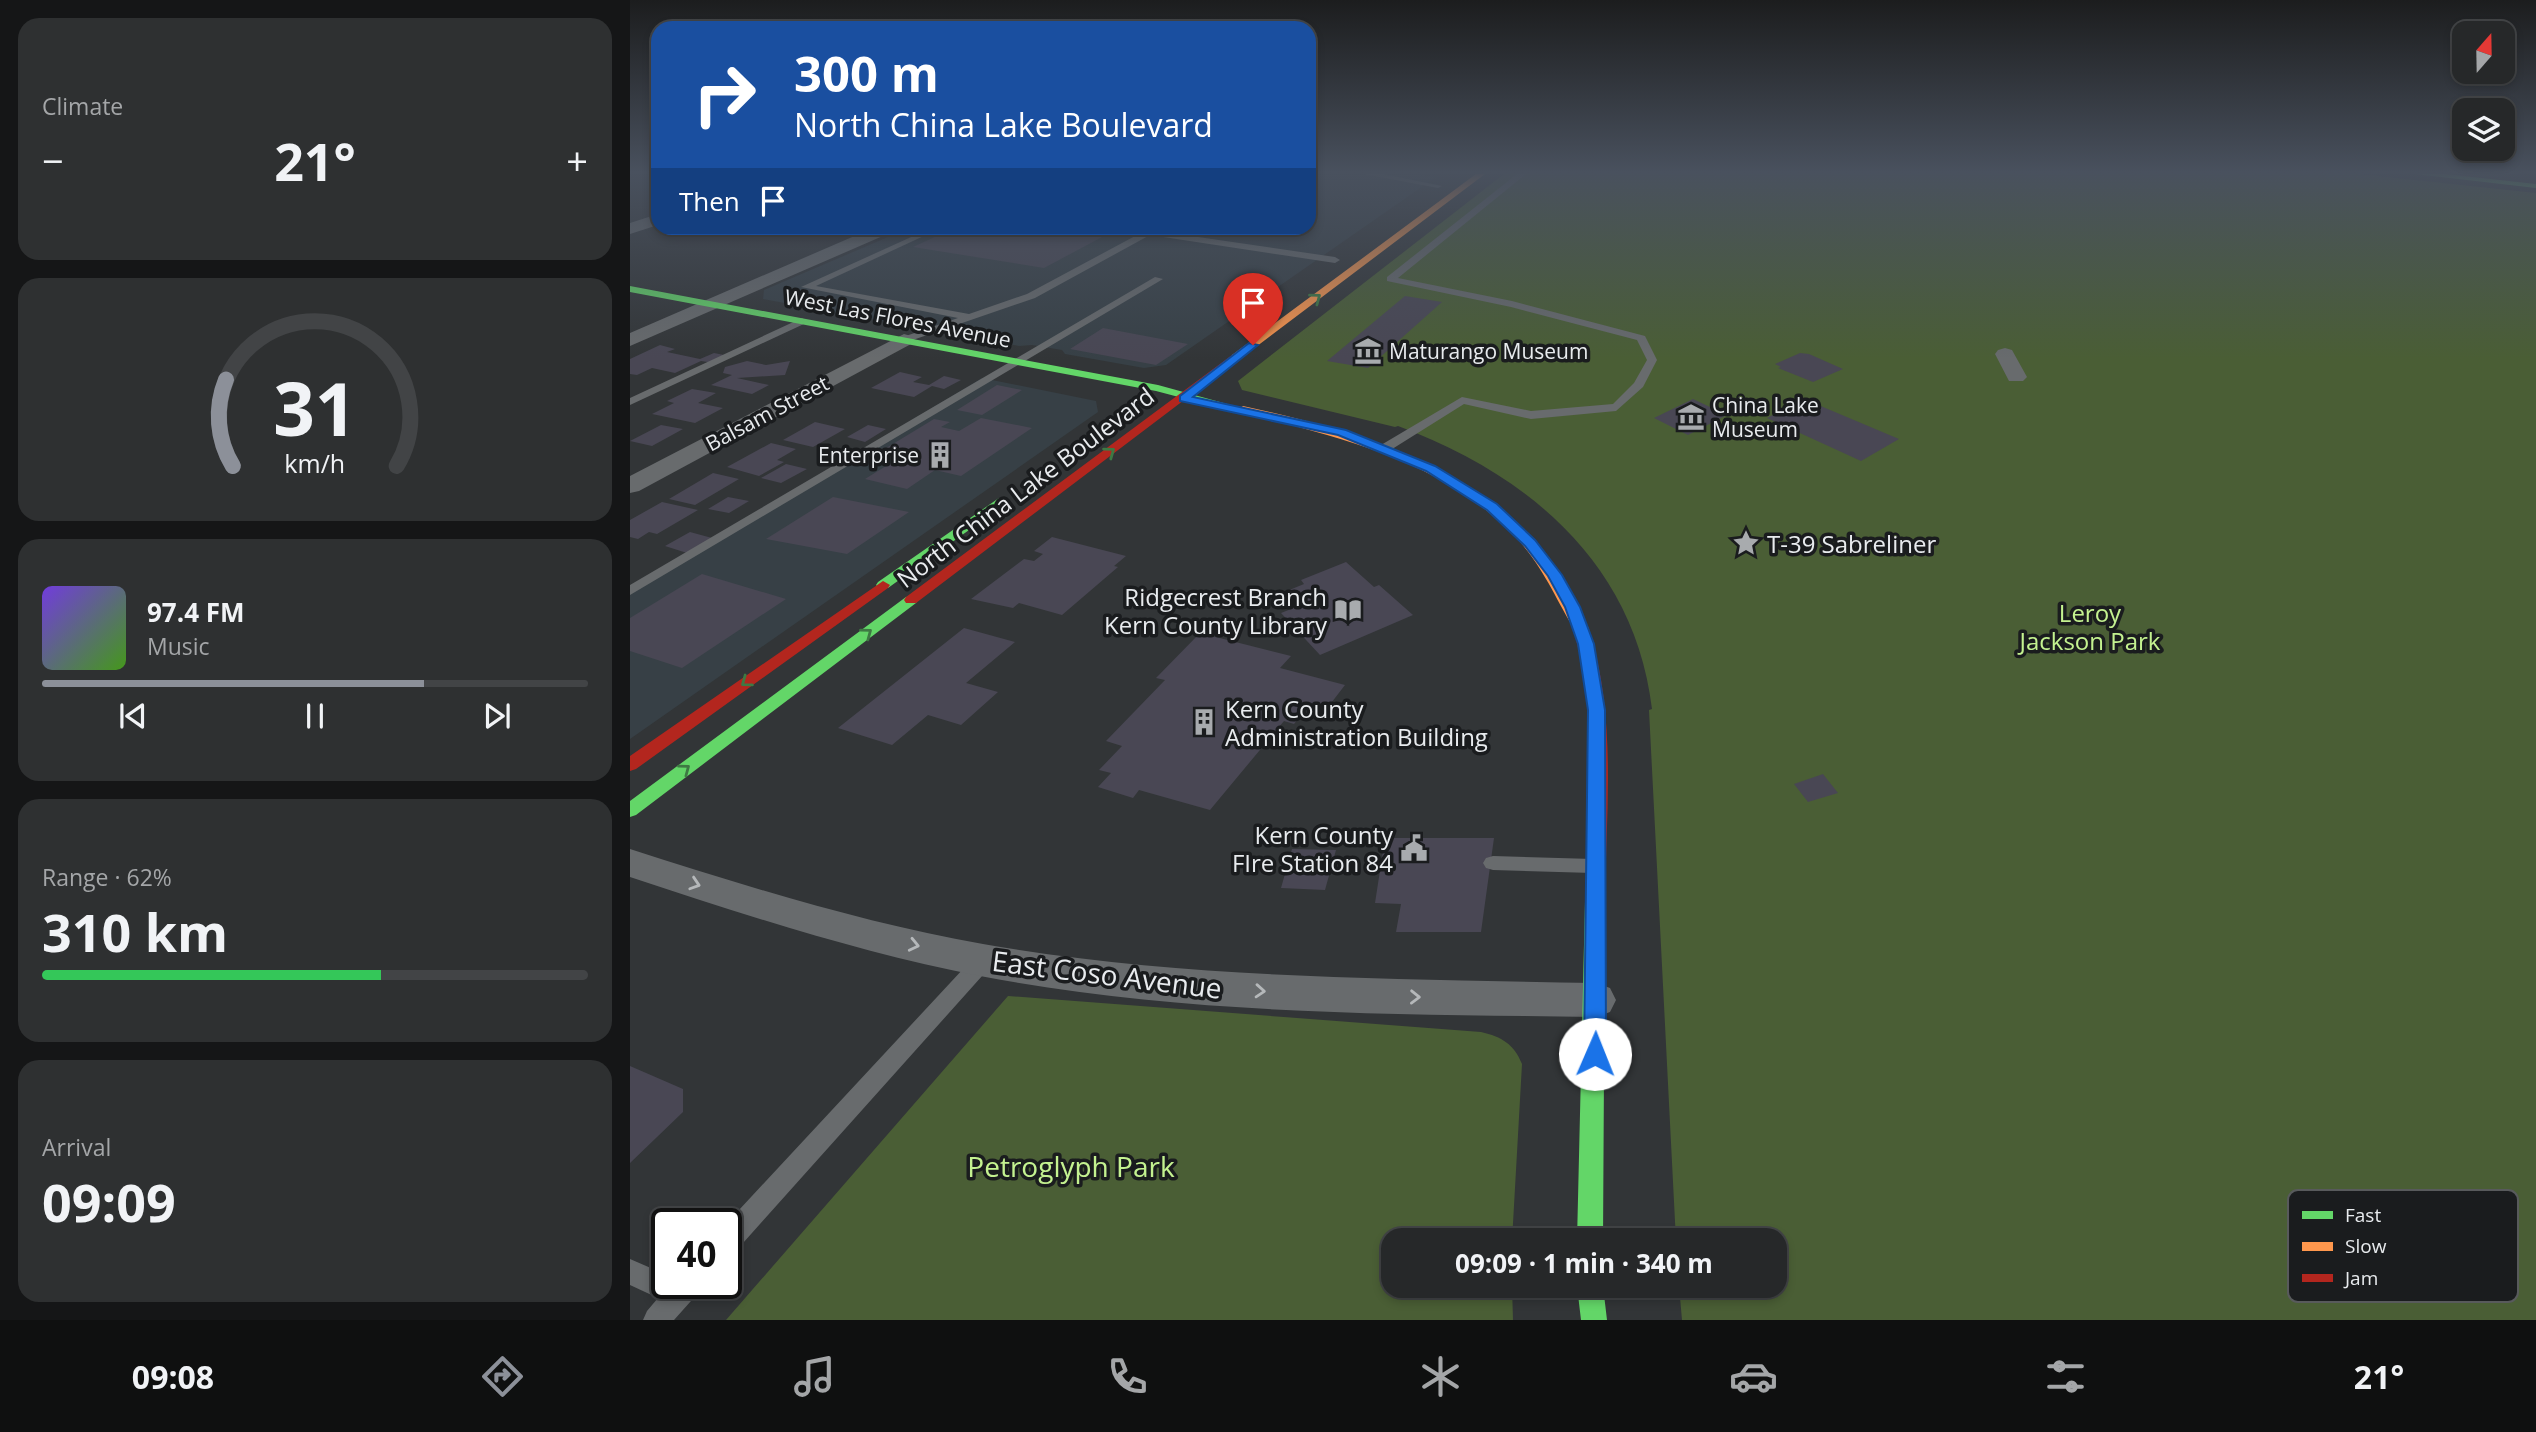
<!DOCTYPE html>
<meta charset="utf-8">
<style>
:root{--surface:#262829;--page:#2e3031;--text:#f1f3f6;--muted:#a4a6a8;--line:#424446;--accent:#8c9099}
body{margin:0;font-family:"Open Sans",sans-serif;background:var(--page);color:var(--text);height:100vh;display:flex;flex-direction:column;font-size:26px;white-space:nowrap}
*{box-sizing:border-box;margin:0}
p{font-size:23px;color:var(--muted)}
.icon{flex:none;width:38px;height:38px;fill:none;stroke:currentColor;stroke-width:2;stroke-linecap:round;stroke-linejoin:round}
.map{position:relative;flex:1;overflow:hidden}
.panel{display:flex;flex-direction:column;gap:18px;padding:18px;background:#151617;width:630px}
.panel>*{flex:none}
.guide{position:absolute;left:21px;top:21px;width:665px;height:214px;border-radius:21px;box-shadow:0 4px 10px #0003,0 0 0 2px var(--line);background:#1a4fa0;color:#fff;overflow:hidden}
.needle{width:46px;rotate:20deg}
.tools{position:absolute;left:1822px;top:21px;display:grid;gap:14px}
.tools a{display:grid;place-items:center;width:63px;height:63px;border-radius:14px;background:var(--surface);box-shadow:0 4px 10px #0003,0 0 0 2px var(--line);font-size:35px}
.speed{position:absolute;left:21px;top:1208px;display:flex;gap:14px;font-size:35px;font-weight:700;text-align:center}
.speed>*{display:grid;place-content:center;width:91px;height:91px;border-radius:50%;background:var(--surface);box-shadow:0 4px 10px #0003,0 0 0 2px var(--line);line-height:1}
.speed .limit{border:4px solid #111;border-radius:10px;background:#fff;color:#111}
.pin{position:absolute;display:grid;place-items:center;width:60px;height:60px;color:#fff;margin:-72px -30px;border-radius:50% 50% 50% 0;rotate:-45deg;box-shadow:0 0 7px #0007}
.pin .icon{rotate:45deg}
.me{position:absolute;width:77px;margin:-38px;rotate:1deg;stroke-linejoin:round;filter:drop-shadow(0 0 5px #0008)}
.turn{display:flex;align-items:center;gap:24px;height:147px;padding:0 28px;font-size:32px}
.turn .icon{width:91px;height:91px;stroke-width:2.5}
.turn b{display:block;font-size:49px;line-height:60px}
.then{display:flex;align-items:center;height:66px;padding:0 28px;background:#0003;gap:14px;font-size:26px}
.big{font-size:52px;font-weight:700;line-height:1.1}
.panel .tile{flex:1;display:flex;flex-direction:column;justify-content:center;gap:10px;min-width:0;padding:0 24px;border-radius:21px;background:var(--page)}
.panel .dial{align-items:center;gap:0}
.dial svg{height:182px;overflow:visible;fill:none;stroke:var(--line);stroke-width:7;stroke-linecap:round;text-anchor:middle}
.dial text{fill:var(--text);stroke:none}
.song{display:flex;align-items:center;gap:21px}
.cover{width:84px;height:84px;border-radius:10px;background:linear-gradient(135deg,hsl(260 70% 55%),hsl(100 70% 35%))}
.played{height:7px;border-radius:4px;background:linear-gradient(90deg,var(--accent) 70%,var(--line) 70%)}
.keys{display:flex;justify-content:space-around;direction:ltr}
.heat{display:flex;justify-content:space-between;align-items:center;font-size:38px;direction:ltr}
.charge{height:10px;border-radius:5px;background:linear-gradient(90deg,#34c759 62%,var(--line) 0)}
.trip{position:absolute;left:751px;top:1228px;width:406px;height:70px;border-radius:21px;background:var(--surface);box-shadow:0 4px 10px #0003,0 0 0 2px var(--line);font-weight:700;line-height:70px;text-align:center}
.dock{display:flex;height:112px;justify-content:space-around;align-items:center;background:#0f1010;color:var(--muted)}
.dock .icon{width:49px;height:49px}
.dock .current{color:var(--accent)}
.dock b{font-size:32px;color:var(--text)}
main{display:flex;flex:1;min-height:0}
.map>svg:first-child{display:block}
.built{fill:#374046}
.green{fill:#4a5e35}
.building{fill:#494754}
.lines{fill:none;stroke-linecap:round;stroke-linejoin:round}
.lane{fill:#686b6d;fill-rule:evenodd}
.street{fill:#686b6d;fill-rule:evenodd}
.fast{fill:#63d668;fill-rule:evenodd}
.slow{fill:#ff974d;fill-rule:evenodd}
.jam{fill:#b3261e;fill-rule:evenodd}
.oneway{stroke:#3e7943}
.oneway2{stroke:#b5b8ba}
.route{fill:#1a73e8;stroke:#114b97;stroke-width:2}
.labels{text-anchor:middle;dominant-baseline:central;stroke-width:7;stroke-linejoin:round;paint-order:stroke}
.far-street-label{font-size:21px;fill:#e8ebee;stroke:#1a1c1e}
.far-poi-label{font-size:21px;fill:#e8ebee;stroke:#1a1c1e;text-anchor:start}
.street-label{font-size:24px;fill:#e8ebee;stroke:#1a1c1e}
.poi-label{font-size:24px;fill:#e8ebee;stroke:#1a1c1e;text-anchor:start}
.park-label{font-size:24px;fill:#c4f290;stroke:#1a1c1e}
.near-street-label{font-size:28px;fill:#e8ebee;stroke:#1a1c1e}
.near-park-label{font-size:28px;fill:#c4f290;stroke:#1a1c1e}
.key{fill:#1a1c1e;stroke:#585a5c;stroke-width:2}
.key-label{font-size:19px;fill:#e8ebee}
</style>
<main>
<section class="panel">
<div class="tile"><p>Climate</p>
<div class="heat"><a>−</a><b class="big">21°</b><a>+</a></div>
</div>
<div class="tile dial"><svg viewBox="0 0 100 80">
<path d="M14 69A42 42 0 1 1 86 69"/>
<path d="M14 69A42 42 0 0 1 11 31" stroke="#8c9099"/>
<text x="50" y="56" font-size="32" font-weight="700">31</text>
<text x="50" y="72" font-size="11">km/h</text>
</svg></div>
<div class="tile">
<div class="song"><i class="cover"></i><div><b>97.4 FM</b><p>Music</p></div></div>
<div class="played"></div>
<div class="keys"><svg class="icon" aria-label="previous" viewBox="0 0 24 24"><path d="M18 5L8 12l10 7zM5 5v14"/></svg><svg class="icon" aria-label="pause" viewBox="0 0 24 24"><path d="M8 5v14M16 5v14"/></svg><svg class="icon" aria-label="next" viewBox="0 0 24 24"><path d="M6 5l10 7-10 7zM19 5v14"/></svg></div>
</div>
<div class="tile"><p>Range · 62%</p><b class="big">310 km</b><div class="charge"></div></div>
<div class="tile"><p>Arrival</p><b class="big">09:09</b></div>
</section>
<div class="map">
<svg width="1906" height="1320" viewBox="0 0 1906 1320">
<rect width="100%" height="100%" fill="#323537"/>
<path class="built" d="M679,174H780L806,177L536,365L514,368L435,354L432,350L402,345L389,346L324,334L326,329L294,324L279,326L133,299L134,290L279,228H679Z
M352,378L466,401L468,412L0,739V589Z"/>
<path class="green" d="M874,174H1729L1906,193V1320H1052L1049,1286H1144V1241H1046L1019,710L1022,709C1005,564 898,474 768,426L765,427L612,390L608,381Z
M378,996L851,1032C872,1037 884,1044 892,1064L882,1241H763V1286H882L883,1320H96Z"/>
<path class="building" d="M324,228H489L414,268L283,247Z
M775,296L812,302L738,368L697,361Z
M473,328L558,344L526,365L440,349Z
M30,345L45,349L37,352L70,359L84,353L99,356L84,363L71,361L45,373L22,368L7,375L0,374V359Z
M1170,353L1179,354L1213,369L1183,382L1148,368L1151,367L1145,364Z
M117,361L136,365L160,361L155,375L107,378L139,385L122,394L81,385L102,375L93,373L95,367Z
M270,372L292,377L283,382L299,385L314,376L331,380L314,389L302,386L284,397L241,388Z
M367,385L392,390L352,415L327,410Z
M62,389L86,393L68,403L93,408L65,423L22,414L44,403L37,401Z
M1063,399L1097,415L1058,435L1024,418Z
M1174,399L1269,439L1231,461L1137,418Z
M351,418L402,428L331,476L305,470L277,489L235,479L269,458L248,453L304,419L320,422L311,427L329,431Z
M185,422L215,429L183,447L153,440Z
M31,425L53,429L22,446L0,441Z
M238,425L256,429L235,442L217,437Z
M141,443L166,449L147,460L154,462L129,476L97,467Z
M156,464L177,469L151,483L131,478Z
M83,473L109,479L65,505L39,499Z
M98,497L119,501L99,513L78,509Z
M203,497L279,512L217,554L136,539Z
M32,502L68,510L27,534L19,532L8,539L0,537V520Z
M60,532L82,538L57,553L35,546Z
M422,537L496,556L484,566L488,567L432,615L389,603L383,608L341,599L394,559L404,561L413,554L404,551Z
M716,562L744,587L749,585L783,615L690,655L651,613L666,607L652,593L674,584L671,580Z
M72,574L156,599L52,668L0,651V618Z
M334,628L385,642L336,683L368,692L331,725L298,715L262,745L208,728Z
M570,633L661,656L650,668L715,685L695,711L678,707L664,724L654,721L580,810L509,790L503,798L468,787L481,773L469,770L492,746L476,741L535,680L526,678Z
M1193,774L1208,793L1178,802L1164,784Z
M755,838H864L851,932H766L771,904L745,903Z
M662,849L706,850L695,890L651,888Z
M0,1066L53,1089V1112L0,1163Z"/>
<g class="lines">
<path class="lane" d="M734,174H753L812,186L808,188Z
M887,174H896L768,278L882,301L1015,336L1027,360L1013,387L986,411L901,419L834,404L759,451H751V445L832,397L901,411L983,404L1004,383L1017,360L1007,340L881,307L757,281V277Z
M301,228H311L186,286L339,314L397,294L520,228H530L527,231L705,257L710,260L705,263L520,235L405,298L274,343L270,342V338L328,318L171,287Z
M525,277L533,279L0,595V585Z
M172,318L177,321L176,323L0,405V398Z
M863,856L963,859L970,861L973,866L970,871L963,873L863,870L856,868L853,863L856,858Z
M354,951L361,954L364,960L361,966L105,1252L96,1255V1224L347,954Z
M0,1259L37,1275V1283H73L69,1292L44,1320H13L17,1311L28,1298L0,1285Z"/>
<path class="street" d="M28,214V225L0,234V223Z
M243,228H264L262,232L0,346V333Z
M274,334L281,336L284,340L281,344L9,491L0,493V476Z
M1375,348L1382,350L1397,377L1393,381H1379L1365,354L1368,350Z
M0,849C116,886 233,923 353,944C555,979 761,979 966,983L980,988L986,1000L980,1012L966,1017C761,1014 552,1015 350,976C231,953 115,915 0,877Z"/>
<path class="fast" d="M1785,174H1815L1906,184V188Z
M0,286L528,385L619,410L613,414L526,391L0,292Z
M369,498L374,499V505L258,588H248L246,585L248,582Z
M281,596L286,597L288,600L286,603L6,815L0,817V801L276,597Z
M965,894L972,896L975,902L973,1241H947L955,902L958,896Z
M947,1286H973L977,1320H951Z"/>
<path class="slow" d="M846,174H855L610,359H602V355Z
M613,406C738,433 854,468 931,577C942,592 950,612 959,629L956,632H946C926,600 916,572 890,542C817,461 709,437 609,412L607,410Z"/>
<path class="jam" d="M602,355L611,357L286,603H276L274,600L276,597Z
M253,581L260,585L258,588L6,769L0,771V756Z
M951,624L959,629C987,718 976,810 975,902L972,908L965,910L958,908L955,902C958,810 970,719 943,629Z"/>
</g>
<defs><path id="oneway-chevron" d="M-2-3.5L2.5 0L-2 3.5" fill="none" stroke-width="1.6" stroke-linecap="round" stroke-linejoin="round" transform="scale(1.75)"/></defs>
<g class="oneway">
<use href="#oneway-chevron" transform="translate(686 298) rotate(-37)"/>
<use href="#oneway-chevron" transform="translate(480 452) rotate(-36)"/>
<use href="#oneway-chevron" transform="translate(237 633) rotate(-37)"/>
<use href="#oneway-chevron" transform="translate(116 682) rotate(144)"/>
<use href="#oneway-chevron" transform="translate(55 769) rotate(-37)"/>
</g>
<g class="oneway2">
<use href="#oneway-chevron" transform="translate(65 884) rotate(18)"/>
<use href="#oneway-chevron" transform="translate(284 945) rotate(13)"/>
<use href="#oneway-chevron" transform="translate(630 991) rotate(4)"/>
<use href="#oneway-chevron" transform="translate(785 997) rotate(1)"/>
</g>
<linearGradient id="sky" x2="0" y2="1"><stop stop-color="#1c1d1e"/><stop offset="0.48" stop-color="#49515e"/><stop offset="1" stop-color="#49515e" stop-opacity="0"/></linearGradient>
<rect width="1906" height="359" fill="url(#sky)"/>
<path class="route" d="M619,343L628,345L563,397L716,430L805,466L867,504L905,540L932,575L950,607L964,644L975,710L976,1054L973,1061L965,1064L957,1061L954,1054L958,710L948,644L935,607L918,576L895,546L857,510L796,471L708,435L550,401V396Z"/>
<defs>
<symbol id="museum-bare" viewBox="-9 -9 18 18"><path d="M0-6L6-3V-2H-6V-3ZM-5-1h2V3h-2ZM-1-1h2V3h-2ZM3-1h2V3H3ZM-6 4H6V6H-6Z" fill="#a8abae" stroke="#1a1c1e" stroke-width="2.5" paint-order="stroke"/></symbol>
<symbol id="building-bare" viewBox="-9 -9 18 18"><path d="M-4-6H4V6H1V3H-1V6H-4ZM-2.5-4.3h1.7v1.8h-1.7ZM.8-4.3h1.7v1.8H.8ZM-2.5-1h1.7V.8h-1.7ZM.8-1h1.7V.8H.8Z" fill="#a8abae" stroke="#1a1c1e" stroke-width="2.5" paint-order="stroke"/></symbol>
<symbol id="sight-bare" viewBox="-9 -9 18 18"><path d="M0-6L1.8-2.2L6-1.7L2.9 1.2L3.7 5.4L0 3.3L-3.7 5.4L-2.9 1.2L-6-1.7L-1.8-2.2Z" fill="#a8abae" stroke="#1a1c1e" stroke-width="2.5" paint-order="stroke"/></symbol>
<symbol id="library-bare" viewBox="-9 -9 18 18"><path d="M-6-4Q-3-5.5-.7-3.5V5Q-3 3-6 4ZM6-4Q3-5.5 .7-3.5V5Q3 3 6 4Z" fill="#a8abae" stroke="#1a1c1e" stroke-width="2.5" paint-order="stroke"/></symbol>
<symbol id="civic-bare" viewBox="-9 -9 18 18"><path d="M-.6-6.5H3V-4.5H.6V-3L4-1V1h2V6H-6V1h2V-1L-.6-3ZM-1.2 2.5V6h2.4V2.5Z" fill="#a8abae" stroke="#1a1c1e" stroke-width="2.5" paint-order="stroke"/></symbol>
</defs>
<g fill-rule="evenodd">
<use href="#museum-bare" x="719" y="332" width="38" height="38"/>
<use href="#museum-bare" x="1042" y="398" width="38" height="38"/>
<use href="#building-bare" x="291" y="436" width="38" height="38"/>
<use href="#sight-bare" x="1097" y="524" width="38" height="38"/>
<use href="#library-bare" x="699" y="591" width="38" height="38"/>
<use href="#building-bare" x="555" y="703" width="38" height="38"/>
<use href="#civic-bare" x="765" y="829" width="38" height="38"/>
</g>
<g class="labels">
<g class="far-street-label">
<text transform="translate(268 318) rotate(11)">West Las Flores Avenue</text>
<text transform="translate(137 413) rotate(-28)">Balsam Street</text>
</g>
<g class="far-poi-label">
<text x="759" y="351">Maturango Museum</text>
<text x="1082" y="405">China Lake<tspan x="1082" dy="24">Museum</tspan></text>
<text x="289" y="455" text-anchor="end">Enterprise</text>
</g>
<g class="street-label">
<text transform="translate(395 487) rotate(-37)">North China Lake Boulevard</text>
</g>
<g class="poi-label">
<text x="1137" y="543">T-39 Sabreliner</text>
<text x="697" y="596" text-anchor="end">Ridgecrest Branch<tspan x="697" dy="28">Kern County Library</tspan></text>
<text x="595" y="708">Kern County<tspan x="595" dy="28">Administration Building</tspan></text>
<text x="763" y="834" text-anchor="end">Kern County<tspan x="763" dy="28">FIre Station 84</tspan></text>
</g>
<g class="park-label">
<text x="1460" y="612">Leroy<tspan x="1460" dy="28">Jackson Park</tspan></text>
</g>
<g class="near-street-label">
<text transform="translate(477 974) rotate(7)">East Coso Avenue</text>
</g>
<g class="near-park-label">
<text x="441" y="1166">Petroglyph Park</text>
</g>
</g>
<rect x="1658" y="1190" width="230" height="112" rx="10" class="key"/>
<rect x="1672" y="1211" width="31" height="8" fill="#63d668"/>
<rect x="1672" y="1242" width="31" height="9" fill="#ff974d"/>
<rect x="1672" y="1274" width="31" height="8" fill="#b3261e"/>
<g class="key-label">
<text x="1715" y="1222">Fast</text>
<text x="1715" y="1253">Slow</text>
<text x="1715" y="1285">Jam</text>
</g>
</svg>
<div class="tools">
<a><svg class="needle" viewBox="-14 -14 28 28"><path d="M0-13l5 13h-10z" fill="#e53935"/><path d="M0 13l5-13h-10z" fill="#a4a6a8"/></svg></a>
<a><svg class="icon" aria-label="layers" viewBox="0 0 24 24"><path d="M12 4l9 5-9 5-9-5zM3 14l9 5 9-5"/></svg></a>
</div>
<div class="speed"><div class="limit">40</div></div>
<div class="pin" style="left:623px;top:345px;background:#d93025"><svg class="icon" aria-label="arrive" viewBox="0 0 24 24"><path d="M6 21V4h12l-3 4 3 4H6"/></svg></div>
<svg class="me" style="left:965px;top:1054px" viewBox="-20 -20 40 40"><circle r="19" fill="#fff"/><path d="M0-13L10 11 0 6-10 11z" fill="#1a73e8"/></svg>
<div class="trip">09:09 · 1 min · 340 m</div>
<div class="guide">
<div class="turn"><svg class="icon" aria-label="right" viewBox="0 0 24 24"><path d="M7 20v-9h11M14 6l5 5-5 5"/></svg><div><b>300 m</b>North China Lake Boulevard</div></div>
<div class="then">Then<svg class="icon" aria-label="arrive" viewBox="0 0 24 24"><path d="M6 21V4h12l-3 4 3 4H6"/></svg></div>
</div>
</div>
</main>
<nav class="dock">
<b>09:08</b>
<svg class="icon current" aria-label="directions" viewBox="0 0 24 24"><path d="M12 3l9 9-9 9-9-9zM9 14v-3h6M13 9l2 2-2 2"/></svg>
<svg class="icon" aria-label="music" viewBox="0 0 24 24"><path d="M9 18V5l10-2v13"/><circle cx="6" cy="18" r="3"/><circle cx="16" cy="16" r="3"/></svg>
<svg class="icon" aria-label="phone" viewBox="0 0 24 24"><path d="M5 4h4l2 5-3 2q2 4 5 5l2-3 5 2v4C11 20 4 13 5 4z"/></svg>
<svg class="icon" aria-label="climate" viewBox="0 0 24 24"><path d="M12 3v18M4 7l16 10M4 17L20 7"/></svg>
<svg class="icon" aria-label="car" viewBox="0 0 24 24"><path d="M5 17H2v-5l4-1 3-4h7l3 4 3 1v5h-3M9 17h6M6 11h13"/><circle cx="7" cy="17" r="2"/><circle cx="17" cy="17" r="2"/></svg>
<svg class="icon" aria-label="filters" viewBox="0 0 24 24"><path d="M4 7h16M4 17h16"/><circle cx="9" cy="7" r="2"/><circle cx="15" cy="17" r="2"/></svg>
<b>21°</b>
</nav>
